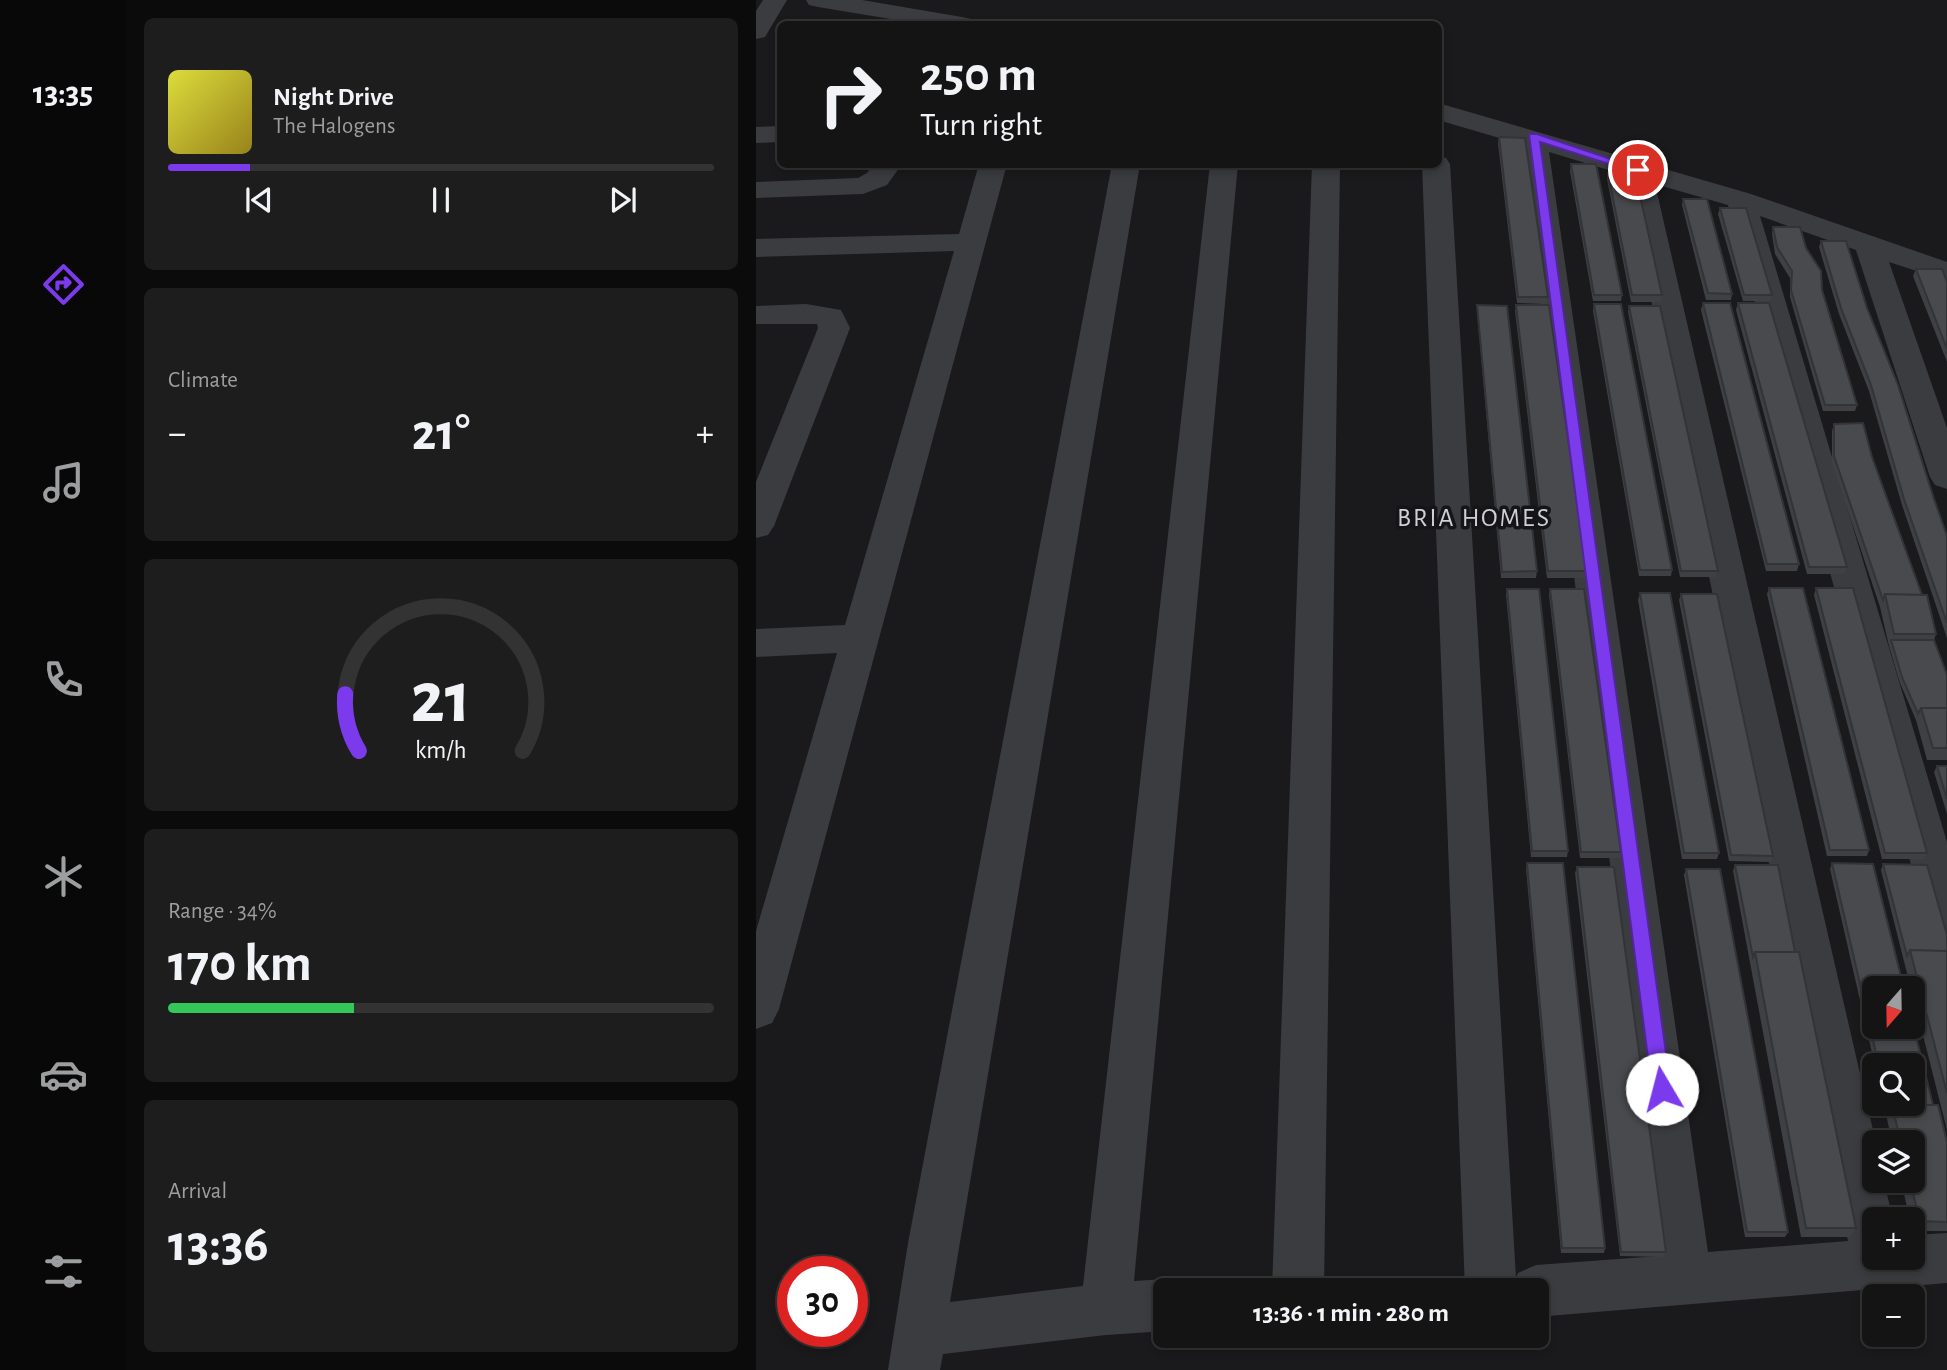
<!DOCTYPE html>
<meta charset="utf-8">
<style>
:root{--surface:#141415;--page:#1d1d1e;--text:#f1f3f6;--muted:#9d9ea0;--line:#333334;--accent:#7c3aed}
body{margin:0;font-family:"Alegreya Sans",sans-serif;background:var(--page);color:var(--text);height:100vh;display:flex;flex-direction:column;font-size:26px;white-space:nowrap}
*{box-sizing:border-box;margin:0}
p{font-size:23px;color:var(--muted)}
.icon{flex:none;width:38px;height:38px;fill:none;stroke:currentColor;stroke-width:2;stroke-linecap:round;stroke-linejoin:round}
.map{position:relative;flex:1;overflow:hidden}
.details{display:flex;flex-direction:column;gap:18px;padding:18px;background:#0b0b0c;width:630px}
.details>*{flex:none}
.banner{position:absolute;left:21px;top:21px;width:665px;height:147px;border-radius:10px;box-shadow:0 4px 10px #0003,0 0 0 2px var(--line);background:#141415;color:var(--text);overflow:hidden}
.needle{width:46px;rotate:200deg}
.fabs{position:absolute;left:1106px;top:976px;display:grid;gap:14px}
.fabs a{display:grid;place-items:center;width:63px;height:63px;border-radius:10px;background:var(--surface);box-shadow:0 4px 10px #0003,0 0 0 2px var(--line);font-size:35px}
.speed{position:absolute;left:21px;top:1256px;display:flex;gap:14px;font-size:35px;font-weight:700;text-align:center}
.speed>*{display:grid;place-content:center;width:91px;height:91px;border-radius:50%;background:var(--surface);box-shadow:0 4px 10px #0003,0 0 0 2px var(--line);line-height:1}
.speed .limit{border:10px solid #d22;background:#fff;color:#111}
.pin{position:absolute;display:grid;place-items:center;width:60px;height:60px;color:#fff;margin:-30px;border:4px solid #fff;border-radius:50%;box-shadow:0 2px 7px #0007}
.me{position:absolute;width:77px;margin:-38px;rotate:352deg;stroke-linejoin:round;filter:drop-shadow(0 0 5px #0008)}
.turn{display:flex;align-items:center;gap:24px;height:147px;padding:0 28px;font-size:32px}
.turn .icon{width:91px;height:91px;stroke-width:2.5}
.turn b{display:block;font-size:49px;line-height:60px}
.big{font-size:52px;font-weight:700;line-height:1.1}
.details .widget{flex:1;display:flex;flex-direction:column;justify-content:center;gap:10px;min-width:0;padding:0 24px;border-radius:10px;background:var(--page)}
.details .dial{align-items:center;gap:0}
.dial svg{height:182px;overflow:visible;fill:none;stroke:var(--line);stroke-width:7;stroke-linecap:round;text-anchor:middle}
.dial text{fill:var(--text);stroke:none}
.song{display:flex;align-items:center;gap:21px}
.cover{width:84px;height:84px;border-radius:10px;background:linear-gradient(135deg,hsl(60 70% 55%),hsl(50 70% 35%))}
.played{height:7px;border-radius:4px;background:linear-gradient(90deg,var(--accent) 15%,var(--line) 15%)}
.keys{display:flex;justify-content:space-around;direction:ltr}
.heat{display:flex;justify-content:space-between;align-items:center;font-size:38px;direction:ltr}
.charge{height:10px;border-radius:5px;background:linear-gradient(90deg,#34c759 34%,var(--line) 0)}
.trip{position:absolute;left:397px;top:1278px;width:396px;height:70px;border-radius:10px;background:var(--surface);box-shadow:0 4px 10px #0003,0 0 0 2px var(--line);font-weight:700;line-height:70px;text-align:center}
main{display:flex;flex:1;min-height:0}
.tab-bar{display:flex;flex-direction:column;width:126px;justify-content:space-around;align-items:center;background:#080808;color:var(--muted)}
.tab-bar .icon{width:49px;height:49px}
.tab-bar .current{color:var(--accent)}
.tab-bar b{font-size:32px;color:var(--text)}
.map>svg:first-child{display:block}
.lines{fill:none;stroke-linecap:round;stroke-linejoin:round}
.street{fill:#3b3c40;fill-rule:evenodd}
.wall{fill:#3f4043}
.building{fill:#494a4e;stroke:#333437;stroke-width:2}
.route{fill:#7c3aed;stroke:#51269a;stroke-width:2}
.labels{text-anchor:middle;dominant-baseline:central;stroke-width:7;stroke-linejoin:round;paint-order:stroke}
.neighbourhood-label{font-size:26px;letter-spacing:2px;fill:#ced0d6;stroke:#151517}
</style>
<main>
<nav class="tab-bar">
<b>13:35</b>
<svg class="icon current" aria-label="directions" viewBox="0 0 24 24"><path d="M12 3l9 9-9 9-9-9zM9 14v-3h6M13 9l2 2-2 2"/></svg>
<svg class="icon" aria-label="music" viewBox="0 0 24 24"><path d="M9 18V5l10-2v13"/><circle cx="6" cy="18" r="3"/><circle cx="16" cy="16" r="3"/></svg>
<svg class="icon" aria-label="phone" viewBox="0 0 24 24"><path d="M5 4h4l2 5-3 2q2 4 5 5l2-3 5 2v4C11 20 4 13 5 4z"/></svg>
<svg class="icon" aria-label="climate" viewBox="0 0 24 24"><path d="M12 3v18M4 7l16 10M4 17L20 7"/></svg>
<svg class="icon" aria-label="car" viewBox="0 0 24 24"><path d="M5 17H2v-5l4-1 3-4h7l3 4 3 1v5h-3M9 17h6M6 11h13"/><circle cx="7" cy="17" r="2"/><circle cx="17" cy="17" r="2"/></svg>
<svg class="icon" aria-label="filters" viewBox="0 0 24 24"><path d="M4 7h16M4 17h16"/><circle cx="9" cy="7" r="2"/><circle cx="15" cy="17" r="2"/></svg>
</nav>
<section class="details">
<div class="widget">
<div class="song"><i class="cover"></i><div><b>Night Drive</b><p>The Halogens</p></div></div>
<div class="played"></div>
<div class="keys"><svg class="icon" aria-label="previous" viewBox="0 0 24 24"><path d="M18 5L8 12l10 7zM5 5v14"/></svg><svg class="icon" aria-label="pause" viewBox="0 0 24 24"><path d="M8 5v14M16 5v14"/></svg><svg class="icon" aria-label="next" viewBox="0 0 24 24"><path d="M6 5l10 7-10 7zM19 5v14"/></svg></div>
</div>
<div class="widget"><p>Climate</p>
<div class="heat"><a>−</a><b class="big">21°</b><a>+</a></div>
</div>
<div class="widget dial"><svg viewBox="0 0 100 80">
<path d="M14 69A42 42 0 1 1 86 69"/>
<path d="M14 69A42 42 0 0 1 8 44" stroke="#7c3aed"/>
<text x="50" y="56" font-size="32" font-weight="700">21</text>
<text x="50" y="72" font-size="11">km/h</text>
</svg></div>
<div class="widget"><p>Range · 34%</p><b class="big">170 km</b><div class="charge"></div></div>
<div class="widget"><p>Arrival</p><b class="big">13:36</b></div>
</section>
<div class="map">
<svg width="1191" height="1370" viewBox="0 0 1191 1370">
<rect width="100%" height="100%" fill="#1a1a1c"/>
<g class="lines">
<path class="street" d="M7,0H31L9,37L0,39V11Z
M50,0H106L206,17L215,19L218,24H165L62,7L53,5Z
M682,103L995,194L1191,262V281L1133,262L1191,428V489L1179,485L1174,477L1100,250L1004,216L1191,842V934L1176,928L1169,915L972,205L899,184L1120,1143L1118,1181H1128L1137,1220H1118V1258H1157V1235L1191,1233V1283L780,1317V1290H709L666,164H682V156L690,158L694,164L760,1278L762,1273L780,1265L903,1256L764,144L682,120ZM793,152L869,175L1092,1241L952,1252Z
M24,126V142L0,143V127Z
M118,164H146L131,185L107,194L0,198V182L102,178L111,173Z
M223,164H251L23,1009L16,1023L0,1029V931L81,653L0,657V629L89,625L198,251L0,257V239L203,234Z
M356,164H384L194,1302L327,1286L454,164H482L378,1281L410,1279L429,1290H410V1331L350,1335L187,1354L184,1370H132L152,1243Z
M556,164H584L568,1290H516Z
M50,304L85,310L94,328L18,526L12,535L0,538V482L62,328L61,324H0V306Z"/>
</g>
<path class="wall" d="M743,137L792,297L791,304L761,303L742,144Z
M815,164L866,295L865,301H837L814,171Z
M852,173L906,295L905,302H875L851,179Z
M927,199L976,294L975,300H950L926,205Z
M964,208L1016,295L1014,301H987L962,214Z
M1017,227L1050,248L1066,290L1101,405L1099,411H1067L1034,297V278L1019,254L1016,234Z
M1065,241L1111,308L1191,536V638L1146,505L1113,391L1083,314L1063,247Z
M1160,269L1191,282V362L1157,276Z
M947,303L1043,564L1041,571H1010L945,310Z
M982,303L1091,567L1088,574H1051L980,310Z
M838,304L916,570L915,576H883L837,311Z
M721,305L781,571L780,578H745L721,312Z
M760,305L831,571L830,578H791L759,311Z
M873,306L962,571L960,577H924L872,312Z
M1078,424L1180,634L1178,640L1191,675V760H1171L1160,720L1144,683L1133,646L1124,607L1076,463V431Z
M1013,588L1113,850L1111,856H1071L1011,594Z
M1060,588L1171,853L1168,859H1126L1058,595Z
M751,589L812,851L811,857H775L750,595Z
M794,589L865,852L864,858H824L793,595Z
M884,593L963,853L961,859H926L882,600Z
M925,594L1017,856L1015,862L973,861L923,600Z
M1181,766H1191V814L1178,772Z
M771,863L849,1248L848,1253H805L770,869Z
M1076,863L1177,1105L1191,1142V1231H1157V1220H1154L1145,1181H1157V1143H1136L1128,1104H1157V1066H1119L1074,869Z
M1127,864L1191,935V1130L1157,996V989H1155L1125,870Z
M979,865L1039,952L1100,1228L1094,1237H1045L977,871Z
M821,867L910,1252L908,1257L864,1256L819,873Z
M930,869L1032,1232L1029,1237H989L928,875Z"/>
<path class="building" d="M743,137L769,138L792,297H762Z
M815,164H840L866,295H838Z
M852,173H879L906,295H876Z
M927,199H951L976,294L952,293Z
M964,208H990L1016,295H988Z
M1017,227H1044L1050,248L1065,271L1066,290L1101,405H1069L1035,290L1036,271L1021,247Z
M1065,241H1090L1111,308L1142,385L1178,499L1191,536V623L1148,499L1115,385L1085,308Z
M1160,269H1186L1191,282V349Z
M947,303H974L1043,564H1011Z
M982,303H1013L1091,567H1053Z
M838,304H865L916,570H884Z
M721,305L751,306L781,571L746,572Z
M760,305H793L831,571H792Z
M873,306H904L962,571H925Z
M1107,423L1116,457L1166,595L1129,594L1127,600L1078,456V424Z
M1013,588H1047L1113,850H1074Z
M1060,588H1097L1171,853H1129Z
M751,589H783L812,851H776Z
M794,589H828L865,852H825Z
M884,593H914L963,853H928Z
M925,594H961L1017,856L975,855Z
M1129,594L1171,595L1180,634H1138Z
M1135,640H1178L1191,675V708H1165L1162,714L1146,677Z
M1165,708H1191V748H1177Z
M1181,766H1191V799Z
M771,863H807L849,1248H806Z
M1076,863L1117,864L1148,989H1118V1027H1157V1024L1177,1105H1136L1133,1110L1132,1104H1157V1066H1123Z
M1127,864L1171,865L1191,935V951L1154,950L1151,956Z
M979,865H1022L1039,952H999L997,957Z
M821,867H858L910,1252H865Z
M930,869H964L1032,1232H991Z
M1154,950L1191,951V1093Z
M999,952H1043L1100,1228H1050Z
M1136,1105H1182L1191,1142V1222L1164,1221L1154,1181H1157V1143H1145Z"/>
<path class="route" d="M773,134H781L887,170L878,172L784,142L915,1089L912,1095L906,1098L899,1095L896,1089Z"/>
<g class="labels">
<g class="neighbourhood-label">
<text x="718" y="518">BRIA HOMES</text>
</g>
</g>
</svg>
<div class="fabs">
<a><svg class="needle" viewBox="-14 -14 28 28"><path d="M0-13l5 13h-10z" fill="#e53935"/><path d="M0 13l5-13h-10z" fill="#9d9ea0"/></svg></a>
<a><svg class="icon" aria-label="search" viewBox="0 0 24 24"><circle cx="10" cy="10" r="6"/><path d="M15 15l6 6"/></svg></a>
<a><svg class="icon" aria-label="layers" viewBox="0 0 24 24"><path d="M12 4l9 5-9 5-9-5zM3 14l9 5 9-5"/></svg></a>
<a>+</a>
<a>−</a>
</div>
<div class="speed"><div class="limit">30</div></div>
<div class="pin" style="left:882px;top:170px;background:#d93025"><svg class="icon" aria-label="arrive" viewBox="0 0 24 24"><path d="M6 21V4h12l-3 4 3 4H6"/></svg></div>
<svg class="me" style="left:906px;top:1089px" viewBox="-20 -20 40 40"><circle r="19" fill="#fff"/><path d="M0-13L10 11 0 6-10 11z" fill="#7c3aed"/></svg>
<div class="trip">13:36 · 1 min · 280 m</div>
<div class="banner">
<div class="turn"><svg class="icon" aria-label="right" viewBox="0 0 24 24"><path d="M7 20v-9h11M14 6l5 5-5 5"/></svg><div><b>250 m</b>Turn right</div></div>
</div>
</div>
</main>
